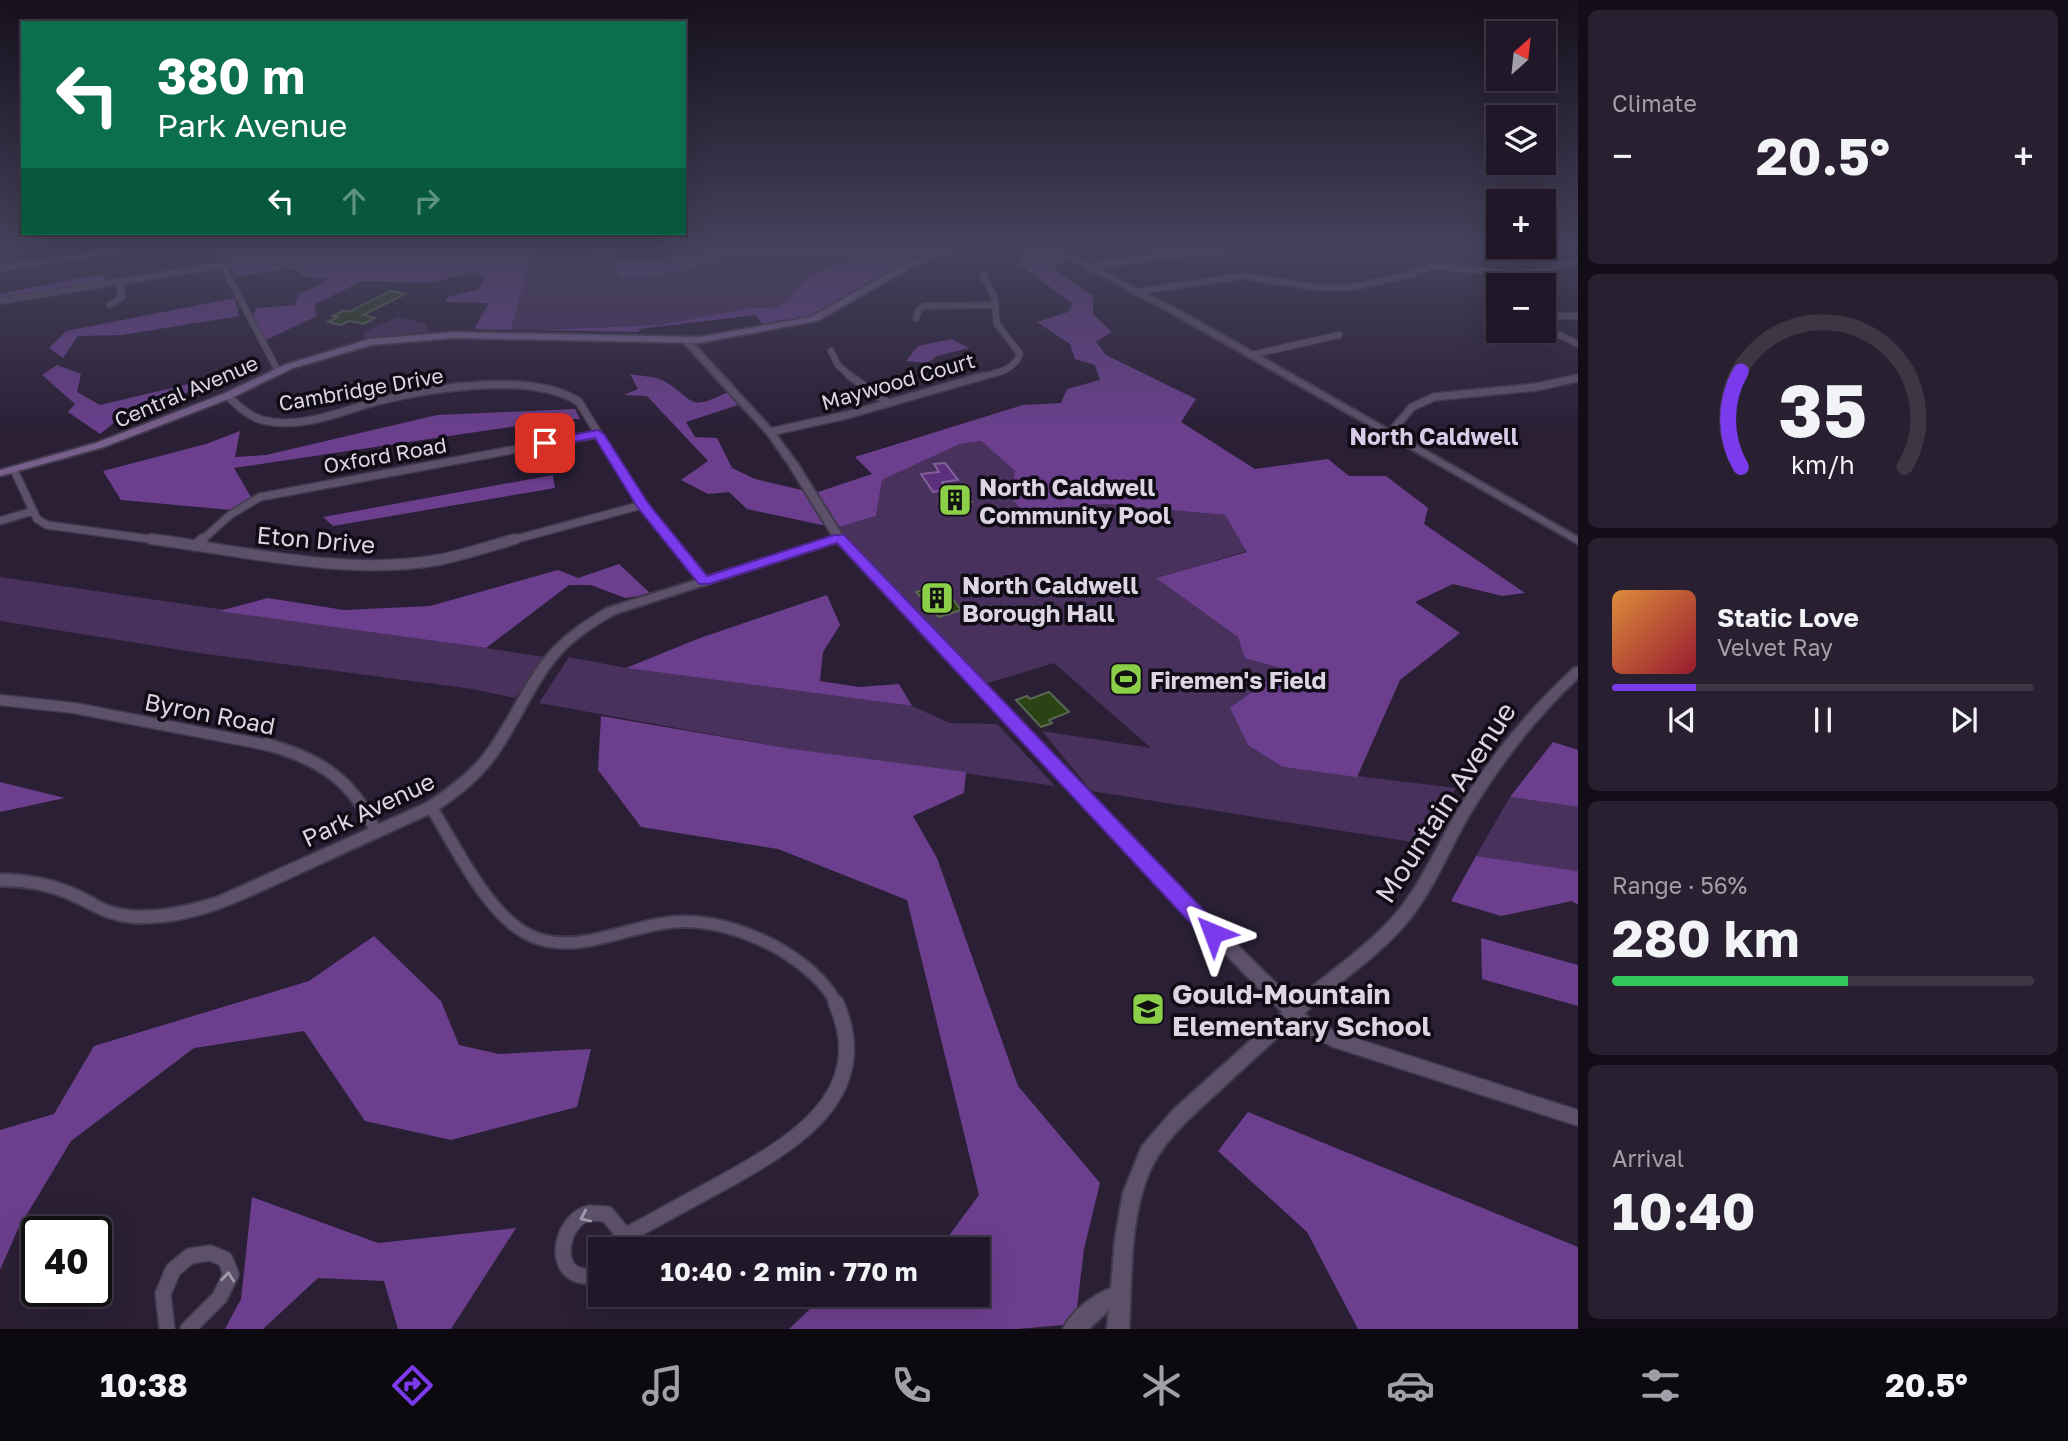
<!DOCTYPE html>
<meta charset="utf-8">
<style>
:root{--surface:#201728;--page:#282030;--text:#f1f3f6;--muted:#a29fa8;--line:#3d3645;--accent:#7c3aed}
body{margin:0;font-family:"Golos Text",sans-serif;background:var(--page);color:var(--text);height:100vh;display:flex;flex-direction:column;font-size:26px;white-space:nowrap}
*{box-sizing:border-box;margin:0}
p{font-size:23px;color:var(--muted)}
.icon{flex:none;width:38px;height:38px;fill:none;stroke:currentColor;stroke-width:2;stroke-linecap:round;stroke-linejoin:round}
.map{position:relative;flex:1;overflow:hidden}
.drawer{display:flex;flex-direction:column;gap:10px;padding:10px;background:#120d16;width:490px}
.drawer>*{flex:none}
.hud{position:absolute;left:21px;top:21px;width:665px;height:214px;border-radius:0px;box-shadow:0 7px 28px #0002,0 0 0 2px var(--line);background:#0b6e4f;color:#fff;overflow:hidden}
.needle{width:46px;rotate:27deg}
.buttons{position:absolute;left:1486px;top:21px;display:grid;gap:14px}
.buttons a{display:grid;place-items:center;width:70px;height:70px;border-radius:0px;background:var(--surface);box-shadow:0 7px 28px #0002,0 0 0 2px var(--line);font-size:35px}
.speed{position:absolute;left:21px;top:1216px;display:flex;gap:14px;font-size:35px;font-weight:700;text-align:center}
.speed>*{display:grid;place-content:center;width:91px;height:91px;border-radius:50%;background:var(--surface);box-shadow:0 7px 28px #0002,0 0 0 2px var(--line);line-height:1}
.speed .limit{border:4px solid #111;border-radius:10px;background:#fff;color:#111}
.pin{position:absolute;display:grid;place-items:center;width:60px;height:60px;color:#fff;margin:-30px;border-radius:14px;box-shadow:0 4px 10px #0006}
.me{position:absolute;width:77px;margin:-38px;rotate:316deg;stroke-linejoin:round;filter:drop-shadow(0 0 5px #0008)}
.turn{display:flex;align-items:center;gap:24px;height:147px;padding:0 21px;font-size:32px}
.turn .icon{width:91px;height:91px;stroke-width:2.5}
.turn b{display:block;font-size:49px;line-height:60px}
.lanes{display:flex;align-items:center;height:66px;padding:0 21px;background:#0003;justify-content:center;gap:35px;direction:ltr}
.lanes .off{opacity:.35}
.big{font-size:52px;font-weight:700;line-height:1.1}
.drawer .card{flex:1;display:flex;flex-direction:column;justify-content:center;gap:10px;min-width:0;padding:0 24px;border-radius:10px;background:var(--page)}
.drawer .dial{align-items:center;gap:0}
.dial svg{height:182px;overflow:visible;fill:none;stroke:var(--line);stroke-width:7;stroke-linecap:round;text-anchor:middle}
.dial text{fill:var(--text);stroke:none}
.song{display:flex;align-items:center;gap:21px}
.cover{width:84px;height:84px;border-radius:10px;background:linear-gradient(135deg,hsl(30 70% 55%),hsl(350 70% 35%))}
.played{height:7px;border-radius:4px;background:linear-gradient(90deg,var(--accent) 20%,var(--line) 20%)}
.keys{display:flex;justify-content:space-around;direction:ltr}
.heat{display:flex;justify-content:space-between;align-items:center;font-size:38px;direction:ltr}
.charge{height:10px;border-radius:5px;background:linear-gradient(90deg,#34c759 56%,var(--line) 0)}
.trip{position:absolute;left:588px;top:1237px;width:402px;height:70px;border-radius:0px;background:var(--surface);box-shadow:0 7px 28px #0002,0 0 0 2px var(--line);font-weight:700;line-height:70px;text-align:center}
.tab-bar{display:flex;height:112px;justify-content:space-around;align-items:center;background:#0d0910;color:var(--muted)}
.tab-bar .icon{width:49px;height:49px}
.tab-bar .selected{color:var(--accent)}
.tab-bar b{font-size:32px;color:var(--text)}
main{display:flex;flex:1;min-height:0}
.map>svg:first-child{display:block}
.green{fill:#49315d}
.forest{fill:#6b3f8d}
.water{fill:#5b2f7c;stroke:#82619b;stroke-width:2}
.building{fill:#2b4314;stroke:#5a6850;stroke-width:2}
.lines{fill:none;stroke-linecap:round;stroke-linejoin:round}
.minor-far4-casing{stroke:#43394c;stroke-width:8}
.minor-far3-casing{stroke:#43394c;stroke-width:10}
.minor-far2-casing{stroke:#43394c;stroke-width:13}
.minor-far1-casing{stroke:#43394c;stroke-width:15}
.minor-casing{stroke:#43394c;stroke-width:18}
.tertiary-casing{stroke:#43394c;stroke-width:4}
.secondary-casing{stroke:#43394c;stroke-width:4}
.minor-far4{stroke:#5d5069;stroke-width:6}
.minor-far3{stroke:#5d5069;stroke-width:7}
.minor-far2{stroke:#5d5069;stroke-width:10}
.minor-far1{stroke:#5d5069;stroke-width:11}
.minor{stroke:#5d5069;stroke-width:15}
.tertiary{fill:#5d5069;fill-rule:evenodd}
.secondary{fill:#765f8b;fill-rule:evenodd}
.oneway{stroke:#a399ac}
.route{fill:#7c3aed;stroke:#51269a;stroke-width:2}
.labels{text-anchor:middle;dominant-baseline:central;stroke-width:7;stroke-linejoin:round;paint-order:stroke}
.far-street-label{font-size:21px;fill:#dcd5e3;stroke:#100c15}
.far-quarter-label{font-size:23px;font-weight:bold;fill:#d9cbe7;stroke:#100c15}
.poi-label{font-size:24px;font-weight:bold;fill:#dcd5e3;stroke:#100c15;text-anchor:start}
.street-label{font-size:24px;fill:#dcd5e3;stroke:#100c15}
.near-street-label{font-size:28px;fill:#dcd5e3;stroke:#100c15}
.near-poi-label{font-size:28px;font-weight:bold;fill:#dcd5e3;stroke:#100c15;text-anchor:start}
</style>
<main>
<div class="map">
<svg width="1578" height="1329" viewBox="0 0 1578 1329">
<rect width="100%" height="100%" fill="#2a1f35"/>
<path class="green" d="M537,247H591L599,260L620,273L727,260L757,247L865,248L864,256L810,274L780,307L750,308L660,325L511,330L531,257Z
M615,247H689L672,257L611,259Z
M398,317L426,324L429,331L365,339L364,332Z
M981,441L1015,471L1010,497L1022,511L1105,504L1225,515L1247,551L1156,578L1285,669L1283,767L1456,788L1425,844L1091,791L1042,731L1151,748L1054,663L978,686L836,528L876,516L882,480L960,444Z
M0,577L545,657L515,698L473,689L206,654L0,621Z
M569,657L626,668L912,706L950,723L997,724L1055,786L793,749L539,703Z
M1510,797L1578,807V871L1476,856Z"/>
<path class="forest" d="M217,247H537L531,257L511,330L474,329L489,303L445,302L448,297L479,289L484,277L471,272L431,283L362,281L314,305L317,316L266,340L253,316L256,308L295,305L299,293L322,285L327,279L304,277L298,270L284,269L239,277L223,261Z
M591,247H615L612,259L671,257L689,247H757C719,263 663,279 621,277C614,266 600,262 591,247Z
M864,247H937L815,315L798,322L765,326L755,315L639,329V332L531,330L660,325L750,308L780,307L810,274L864,256Z
M1011,247H1023L1068,259L1053,269L1093,296V314L1112,332L1096,342L1106,355L1196,399L1181,422L1255,469L1328,459L1349,476H1386L1428,508L1424,524L1525,593L1502,596L1453,584L1415,602L1460,633L1400,680L1357,777L1283,767L1248,745L1230,708L1284,669L1245,658L1238,637L1156,578L1247,552L1225,515L1105,504L1022,511L1010,497L1015,471L981,441L960,444L882,480L876,516L836,528L747,509L729,492L708,494L681,480L708,461L647,396L624,395L638,389L630,374C640,376 655,376 664,381C696,399 685,413 728,392L738,405L686,422L695,437L717,438L732,468L755,479L815,493L872,474L855,457L1023,405L1061,403L1067,389L1100,380L1095,365L1075,359L1070,344L1037,322L1068,312L1073,304L1018,264L1027,255Z
M101,274L108,282L0,299V294Z
M235,298L239,316L122,335L78,336L63,358L49,348L66,331Z
M951,339L969,348L937,356L927,363L906,361L918,346Z
M57,365L81,374L77,392L100,405L201,381L207,386L126,413L100,434L68,412L75,404L42,375Z
M575,409L580,419H564L234,468L251,497L231,510L121,500L103,471L206,444L240,431L235,457L266,455L437,415Z
M553,475L555,488L333,526L323,517Z
M619,564L651,594L625,598L591,585H569L486,648L219,611L268,598L344,610L430,606L558,570L578,578Z
M827,595L840,625L823,652L820,681L859,687L899,684L912,706L626,668L700,638Z
M601,716L793,749L966,772L964,793L913,816L937,858L1018,1086L1100,1183L1084,1249L1075,1324L1017,1329H789L814,1305L855,1295H978V1250L939,1249L979,1195L907,900L778,849L641,827L598,770Z
M1553,742L1578,750V807L1510,797Z
M0,782L65,798L0,812Z
M1476,856L1578,871V905L1572,901L1501,916L1451,901Z
M374,936L441,1001L459,1045L499,1054L591,1049L577,1107L451,1140L365,1121L304,1031L194,1048L71,1141L18,1229L0,1270V1130L54,1114L94,1046L309,981Z
M1481,938L1578,965V1006L1482,979Z
M1248,1112L1578,1247V1329H1358L1307,1232L1218,1151Z
M252,1197L378,1243L516,1228L451,1329H398L384,1281L318,1278L263,1329H225L241,1299Z"/>
<path class="water" d="M945,463L958,480L942,482L946,490L933,492L921,474L939,472L934,464Z"/>
<path class="building" d="M391,291L405,294L363,315L375,318L364,324L349,321L341,325L328,322L338,317L333,316L344,310L349,312Z
M966,495L972,502L944,506L939,498Z
M936,586L944,594L948,593L961,610L939,617L916,592Z
M1049,692L1069,712L1049,720L1052,723L1041,727L1016,700L1027,696L1030,699Z"/>
<g class="lines">
<defs>
<path id="minor-far4" d="M213,247L278,371
M1088,266L1233,247
M0,268L143,247
M1135,292L1243,276L1315,287L1348,288L1412,274L1431,266L1514,274L1539,272L1578,260
M0,301L223,265
M110,305L122,297L119,283
M1578,316H1555L1545,322L1553,332L1578,344
M916,318L919,309L924,306L996,305
M831,351L838,365L852,378
M1251,355L1339,335
M977,378C994,373 1013,372 1020,354L997,324L994,297L983,275"/>
<path id="minor-far3" d="M850,376L887,402
M227,396C238,405 248,416 262,420C300,430 342,411 378,401C431,388 532,371 579,402L642,505L671,541
M770,432L847,415L983,376
M1389,434L1412,407L1434,397L1536,387L1578,378
M14,470L37,519L47,525L164,541
M0,521L33,511
M201,541L230,515L260,497L598,434
M509,541L642,505"/>
<path id="minor-far2" d="M151,539C242,551 347,576 438,560C464,555 490,546 515,539
M670,539L704,581
M195,546L203,539
M0,700L74,708L272,746"/>
<path id="minor-far1" d="M266,744C320,759 353,780 376,832
M431,807C455,845 486,912 527,934C573,958 626,926 673,922C709,919 745,931 776,947C800,961 825,979 837,1005"/>
<path id="minor" d="M1293,1012L1306,1025L1336,1040L1578,1118
M623,1237C656,1219 689,1201 722,1183C790,1145 877,1097 836,1003
M600,1274C595,1275 588,1277 583,1276C550,1271 562,1218 590,1213C595,1213 602,1214 607,1214L620,1230L622,1250
M167,1329L163,1294L173,1270L190,1256L210,1253L225,1259L231,1274L220,1297L188,1329"/>
<path id="tertiary" d="M1027,247H1038L1082,261L1179,310L1578,537V544L1173,314L1078,263Z
M682,337H688L773,430L798,464L843,536L1161,870L1294,1001C1330,971 1373,943 1402,906C1424,877 1438,844 1456,813C1488,759 1527,711 1574,668L1578,667V678C1534,719 1498,767 1467,819C1449,851 1435,886 1413,915C1388,948 1354,971 1323,997C1287,1028 1252,1061 1217,1093C1192,1116 1163,1140 1149,1173C1129,1220 1132,1278 1129,1329H1107L1109,1310L1089,1329H1063C1072,1310 1092,1296 1111,1288L1115,1239L1123,1193L1142,1146L1173,1110L1282,1012L1151,878L837,542L615,614C595,625 575,638 559,656C531,689 517,732 489,766C474,784 456,798 436,811C392,831 348,851 305,871C251,895 198,925 138,923C105,922 91,908 63,897C43,889 21,886 0,886V874C28,874 54,879 80,891C90,895 99,902 109,906C143,917 184,907 217,897L426,803C446,790 464,777 480,759C508,725 522,683 551,650C567,633 586,620 607,608L833,537L788,464L767,434L682,341Z"/>
<path id="secondary" d="M946,247H957L912,267L817,321L699,343L454,338L371,345L293,368L231,398L104,447L0,476V470L96,443L223,394L287,364L370,339L454,332L699,337L811,317L906,263Z"/>
</defs>
<use href="#minor-far4" class="minor-far4-casing"/>
<use href="#minor-far3" class="minor-far3-casing"/>
<use href="#minor-far2" class="minor-far2-casing"/>
<use href="#minor-far1" class="minor-far1-casing"/>
<use href="#minor" class="minor-casing"/>
<use href="#tertiary" class="tertiary-casing"/>
<use href="#secondary" class="secondary-casing"/>
<use href="#minor-far4" class="minor-far4"/>
<use href="#minor-far3" class="minor-far3"/>
<use href="#minor-far2" class="minor-far2"/>
<use href="#minor-far1" class="minor-far1"/>
<use href="#minor" class="minor"/>
<use href="#tertiary" class="tertiary"/>
<use href="#secondary" class="secondary"/>
</g>
<defs><path id="oneway-chevron" d="M-2-3.5L2.5 0L-2 3.5" fill="none" stroke-width="1.6" stroke-linecap="round" stroke-linejoin="round" transform="scale(1.75)"/></defs>
<g class="oneway">
<use href="#oneway-chevron" transform="translate(585 1217) rotate(156)"/>
<use href="#oneway-chevron" transform="translate(228 1277) rotate(-84)"/>
</g>
<linearGradient id="sky" x2="0" y2="1"><stop stop-color="#17111d"/><stop offset="0.57" stop-color="#44425c"/><stop offset="1" stop-color="#44425c" stop-opacity="0"/></linearGradient>
<rect width="1578" height="433" fill="url(#sky)"/>
<path class="route" d="M598,430L604,434L648,503L707,576L834,535H844L1220,927L1223,933L1220,939L1213,942L1205,939L837,543L709,584H699L638,508L595,438L545,447L539,443L545,440Z"/>
<defs>
<symbol id="building-square" viewBox="-11 -11 22 22"><rect x="-9" y="-9" width="18" height="18" rx="4" fill="#8bce47" stroke="#100c15"/><path d="M-4-6H4V6H1V3H-1V6H-4ZM-2.5-4.3h1.7v1.8h-1.7ZM.8-4.3h1.7v1.8H.8ZM-2.5-1h1.7V.8h-1.7ZM.8-1h1.7V.8H.8Z" fill="#111"/></symbol>
<symbol id="stadium-square" viewBox="-11 -11 22 22"><rect x="-9" y="-9" width="18" height="18" rx="4" fill="#8bce47" stroke="#100c15"/><path d="M0-5a6.5 5 0 1 0 0 10a6.5 5 0 1 0 0-10ZM-3.5-1.8h7v3.6h-7Z" fill="#111"/></symbol>
<symbol id="school-square" viewBox="-11 -11 22 22"><rect x="-9" y="-9" width="18" height="18" rx="4" fill="#8bce47" stroke="#100c15"/><path d="M0-5L7-2L0 1L-7-2ZM-4 1L0 2.5L4 1V4Q0 6-4 4Z" fill="#111"/></symbol>
</defs>
<g fill-rule="evenodd">
<use href="#building-square" x="936" y="481" width="38" height="38"/>
<use href="#building-square" x="918" y="579" width="38" height="38"/>
<use href="#stadium-square" x="1107" y="660" width="38" height="38"/>
<use href="#school-square" x="1129" y="990" width="38" height="38"/>
</g>
<g class="labels">
<g class="far-street-label">
<text transform="translate(898 381) rotate(-16)">Maywood Court</text>
<text transform="translate(361 389) rotate(-10)">Cambridge Drive</text>
<text transform="translate(186 391) rotate(-23)">Central Avenue</text>
<text transform="translate(385 455) rotate(-10)">Oxford Road</text>
</g>
<g class="far-quarter-label">
<text x="1434" y="436">North Caldwell</text>
</g>
<g class="poi-label">
<text x="979" y="486">North Caldwell<tspan x="979" dy="28">Community Pool</tspan></text>
<text x="962" y="584">North Caldwell<tspan x="962" dy="28">Borough Hall</tspan></text>
<text x="1150" y="679">Firemen's Field</text>
</g>
<g class="street-label">
<text transform="translate(316 539) rotate(5)">Eton Drive</text>
<text transform="translate(210 713) rotate(11)">Byron Road</text>
<text transform="translate(368 809) rotate(-25)">Park Avenue</text>
</g>
<g class="near-street-label">
<text transform="translate(1445 802) rotate(-57)">Mountain Avenue</text>
</g>
<g class="near-poi-label">
<text x="1172" y="993">Gould-Mountain<tspan x="1172" dy="32">Elementary School</tspan></text>
</g>
</g>
</svg>
<div class="buttons">
<a><svg class="needle" viewBox="-14 -14 28 28"><path d="M0-13l5 13h-10z" fill="#e53935"/><path d="M0 13l5-13h-10z" fill="#a29fa8"/></svg></a>
<a><svg class="icon" aria-label="layers" viewBox="0 0 24 24"><path d="M12 4l9 5-9 5-9-5zM3 14l9 5 9-5"/></svg></a>
<a>+</a>
<a>−</a>
</div>
<div class="speed"><div class="limit">40</div></div>
<div class="pin" style="left:545px;top:443px;background:#d93025"><svg class="icon" aria-label="arrive" viewBox="0 0 24 24"><path d="M6 21V4h12l-3 4 3 4H6"/></svg></div>
<svg class="me" style="left:1213px;top:933px" viewBox="-20 -20 40 40"><path d="M0-17L14 15 0 8-14 15z" fill="#7c3aed" stroke="#fff" stroke-width="4"/></svg>
<div class="trip">10:40 · 2 min · 770 m</div>
<div class="hud">
<div class="turn"><svg class="icon" aria-label="left" viewBox="0 0 24 24"><path d="M17 20v-9H6M10 6l-5 5 5 5"/></svg><div><b>380 m</b>Park Avenue</div></div>
<div class="lanes"><svg class="icon" aria-label="left" viewBox="0 0 24 24"><path d="M17 20v-9H6M10 6l-5 5 5 5"/></svg><svg class="icon off" aria-label="ahead" viewBox="0 0 24 24"><path d="M12 20V5M6 11l6-6 6 6"/></svg><svg class="icon off" aria-label="right" viewBox="0 0 24 24"><path d="M7 20v-9h11M14 6l5 5-5 5"/></svg></div>
</div>
</div>
<section class="drawer">
<div class="card"><p>Climate</p>
<div class="heat"><a>−</a><b class="big">20.5°</b><a>+</a></div>
</div>
<div class="card dial"><svg viewBox="0 0 100 80">
<path d="M14 69A42 42 0 1 1 86 69"/>
<path d="M14 69A42 42 0 0 1 14 27" stroke="#7c3aed"/>
<text x="50" y="56" font-size="32" font-weight="700">35</text>
<text x="50" y="72" font-size="11">km/h</text>
</svg></div>
<div class="card">
<div class="song"><i class="cover"></i><div><b>Static Love</b><p>Velvet Ray</p></div></div>
<div class="played"></div>
<div class="keys"><svg class="icon" aria-label="previous" viewBox="0 0 24 24"><path d="M18 5L8 12l10 7zM5 5v14"/></svg><svg class="icon" aria-label="pause" viewBox="0 0 24 24"><path d="M8 5v14M16 5v14"/></svg><svg class="icon" aria-label="next" viewBox="0 0 24 24"><path d="M6 5l10 7-10 7zM19 5v14"/></svg></div>
</div>
<div class="card"><p>Range · 56%</p><b class="big">280 km</b><div class="charge"></div></div>
<div class="card"><p>Arrival</p><b class="big">10:40</b></div>
</section>
</main>
<nav class="tab-bar">
<b>10:38</b>
<svg class="icon selected" aria-label="directions" viewBox="0 0 24 24"><path d="M12 3l9 9-9 9-9-9zM9 14v-3h6M13 9l2 2-2 2"/></svg>
<svg class="icon" aria-label="music" viewBox="0 0 24 24"><path d="M9 18V5l10-2v13"/><circle cx="6" cy="18" r="3"/><circle cx="16" cy="16" r="3"/></svg>
<svg class="icon" aria-label="phone" viewBox="0 0 24 24"><path d="M5 4h4l2 5-3 2q2 4 5 5l2-3 5 2v4C11 20 4 13 5 4z"/></svg>
<svg class="icon" aria-label="climate" viewBox="0 0 24 24"><path d="M12 3v18M4 7l16 10M4 17L20 7"/></svg>
<svg class="icon" aria-label="car" viewBox="0 0 24 24"><path d="M5 17H2v-5l4-1 3-4h7l3 4 3 1v5h-3M9 17h6M6 11h13"/><circle cx="7" cy="17" r="2"/><circle cx="17" cy="17" r="2"/></svg>
<svg class="icon" aria-label="filters" viewBox="0 0 24 24"><path d="M4 7h16M4 17h16"/><circle cx="9" cy="7" r="2"/><circle cx="15" cy="17" r="2"/></svg>
<b>20.5°</b>
</nav>
